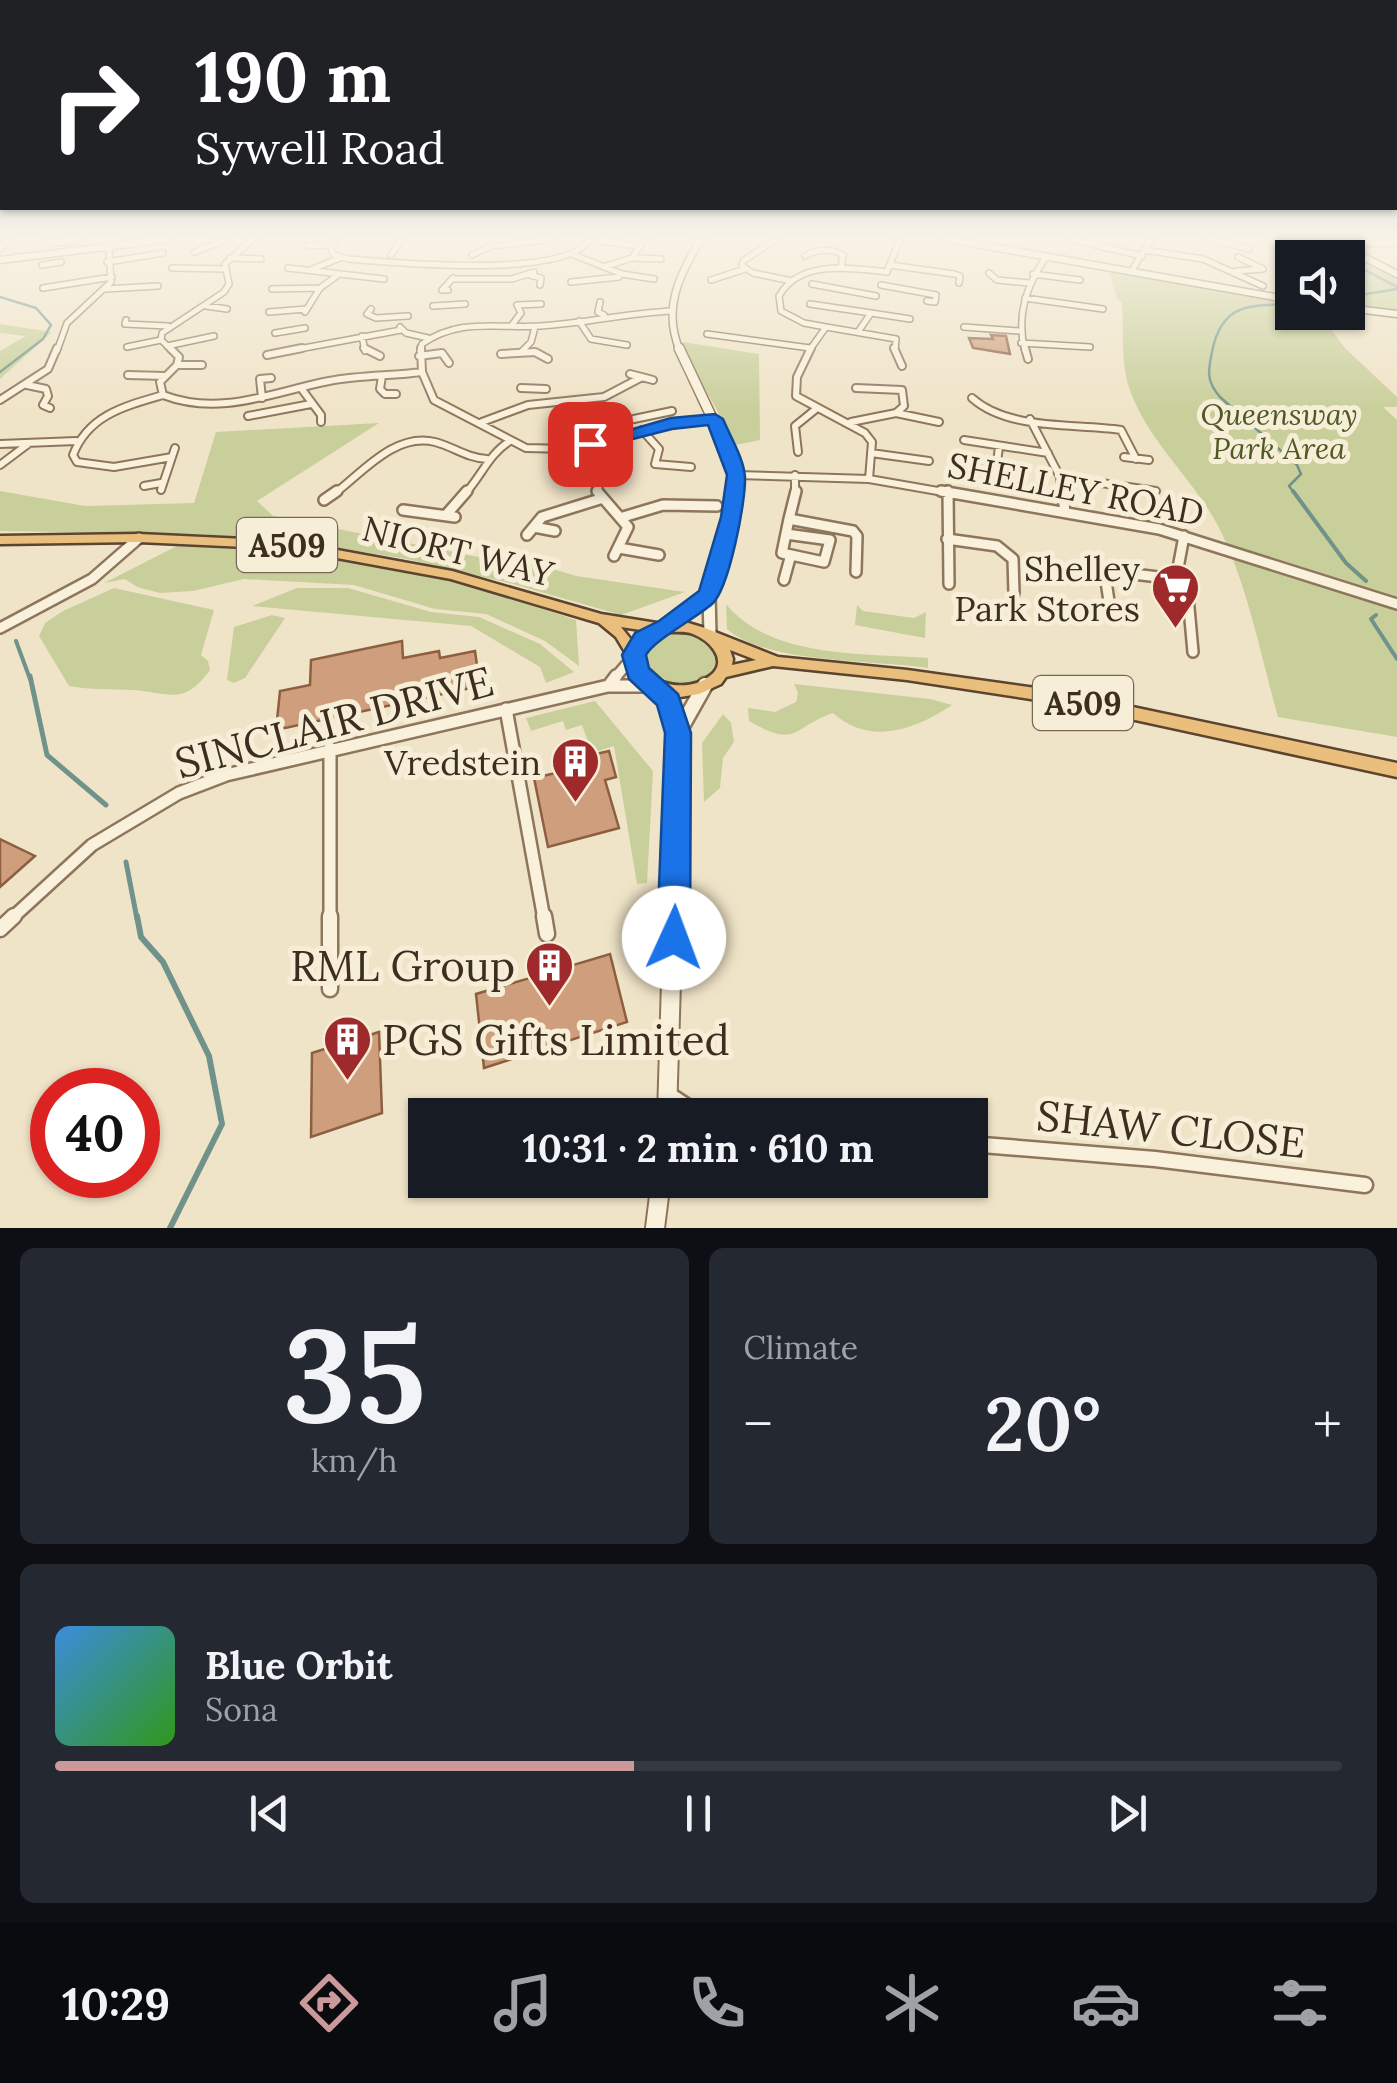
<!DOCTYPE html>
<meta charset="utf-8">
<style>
:root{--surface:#171b24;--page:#242831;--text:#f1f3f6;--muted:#9ea1a6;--line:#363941;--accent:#cc999b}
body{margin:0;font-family:Lora,serif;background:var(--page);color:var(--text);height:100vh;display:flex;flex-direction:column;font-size:38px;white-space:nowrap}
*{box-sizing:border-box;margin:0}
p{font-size:32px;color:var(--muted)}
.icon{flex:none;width:55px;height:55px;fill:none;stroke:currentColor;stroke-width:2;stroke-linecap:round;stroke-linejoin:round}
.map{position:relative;height:1228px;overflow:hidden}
.details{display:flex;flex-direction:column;gap:20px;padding:20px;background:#0d0f14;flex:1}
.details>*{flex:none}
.guide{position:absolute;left:0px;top:0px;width:1398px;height:210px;box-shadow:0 2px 8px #0004;background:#202124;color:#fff;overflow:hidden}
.controls{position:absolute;left:1275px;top:240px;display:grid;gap:20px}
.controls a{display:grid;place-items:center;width:90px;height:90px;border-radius:0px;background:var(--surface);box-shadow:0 2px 8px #0004;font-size:50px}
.speed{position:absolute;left:30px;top:1068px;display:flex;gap:20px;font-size:50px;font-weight:700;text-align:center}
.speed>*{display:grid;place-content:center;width:130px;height:130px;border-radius:50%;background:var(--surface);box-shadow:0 2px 8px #0004;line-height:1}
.speed .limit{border:15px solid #d22;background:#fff;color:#111}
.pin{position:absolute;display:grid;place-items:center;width:85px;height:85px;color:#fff;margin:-42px;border-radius:20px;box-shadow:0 5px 15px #0006}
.me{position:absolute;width:110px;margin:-55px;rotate:2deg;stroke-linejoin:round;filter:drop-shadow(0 0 8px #0008)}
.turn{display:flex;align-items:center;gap:35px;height:210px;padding:0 30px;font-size:45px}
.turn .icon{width:130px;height:130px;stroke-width:2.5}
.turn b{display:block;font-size:70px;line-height:85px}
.big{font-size:75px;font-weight:700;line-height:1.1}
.details .widget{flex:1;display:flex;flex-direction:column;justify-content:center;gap:15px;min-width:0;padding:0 35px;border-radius:15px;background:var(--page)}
.details .dial{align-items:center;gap:0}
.dial b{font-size:130px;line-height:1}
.song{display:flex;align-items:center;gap:30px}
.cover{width:120px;height:120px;border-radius:15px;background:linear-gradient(135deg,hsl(210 70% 55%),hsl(110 70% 35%))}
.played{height:10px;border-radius:5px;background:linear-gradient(90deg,var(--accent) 45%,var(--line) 45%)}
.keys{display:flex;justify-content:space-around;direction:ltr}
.heat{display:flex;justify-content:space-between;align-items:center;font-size:55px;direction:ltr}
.details .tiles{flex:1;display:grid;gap:20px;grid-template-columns:1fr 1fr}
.widget:last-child{grid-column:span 2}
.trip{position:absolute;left:408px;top:1098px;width:580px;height:100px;border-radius:0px;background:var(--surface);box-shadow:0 2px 8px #0004;font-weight:700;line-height:100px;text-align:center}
.tab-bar{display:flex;height:160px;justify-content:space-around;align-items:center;background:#090b0e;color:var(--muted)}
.tab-bar .icon{width:70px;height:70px}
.tab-bar .selected{color:var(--accent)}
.tab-bar b{font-size:45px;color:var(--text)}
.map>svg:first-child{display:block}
.green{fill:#c9cf9b}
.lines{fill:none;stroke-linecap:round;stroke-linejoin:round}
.stream-far3{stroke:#6f938a;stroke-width:2.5}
.stream-far2{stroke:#6f938a;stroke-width:4}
.stream-far1{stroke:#6f938a;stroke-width:5}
.stream{stroke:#6f938a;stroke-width:6}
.building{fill:#cf9f7d;stroke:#8d5f41;stroke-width:2.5}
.minor-far4-casing{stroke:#8d765c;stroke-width:8}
.minor-far3-casing{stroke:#8d765c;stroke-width:10}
.minor-far2-casing{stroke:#8d765c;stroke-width:14}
.minor-far1-casing{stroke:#8d765c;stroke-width:16}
.minor-casing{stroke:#8d765c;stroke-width:19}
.tertiary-far4-casing{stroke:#8d765c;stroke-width:9}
.tertiary-far3-casing{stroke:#8d765c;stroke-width:12}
.tertiary-far2-casing{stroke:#8d765c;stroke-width:16}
.tertiary-far1-casing{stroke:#8d765c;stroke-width:19}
.tertiary-casing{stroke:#8d765c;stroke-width:22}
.trunk-casing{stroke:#5b4430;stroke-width:5}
.minor-far4{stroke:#faf1dc;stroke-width:5}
.minor-far3{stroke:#faf1dc;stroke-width:6}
.minor-far2{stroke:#faf1dc;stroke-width:9}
.minor-far1{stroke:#faf1dc;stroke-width:11}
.minor{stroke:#faf1dc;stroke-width:14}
.tertiary-far4{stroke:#faf1dc;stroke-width:6}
.tertiary-far3{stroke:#faf1dc;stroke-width:9}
.tertiary-far2{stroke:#faf1dc;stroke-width:11}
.tertiary-far1{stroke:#faf1dc;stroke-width:14}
.tertiary{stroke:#faf1dc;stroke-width:18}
.trunk{fill:#eabe7c;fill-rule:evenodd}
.route{fill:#1a73e8;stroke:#114b97;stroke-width:2.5}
.labels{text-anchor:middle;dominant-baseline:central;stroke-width:10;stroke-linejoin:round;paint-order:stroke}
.far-park-label{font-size:30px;font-style:italic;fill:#4d5a26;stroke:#f7eed8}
.shield{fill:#f7eed8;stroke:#756857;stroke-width:2.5}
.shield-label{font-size:32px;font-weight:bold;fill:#3d2e20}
.street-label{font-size:35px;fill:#3d2e20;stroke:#f7eed8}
.poi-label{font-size:35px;fill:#3d2e20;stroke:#f7eed8;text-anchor:end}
.near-street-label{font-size:42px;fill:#3d2e20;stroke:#f7eed8}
.near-poi-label{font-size:42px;fill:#3d2e20;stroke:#f7eed8;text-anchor:end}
</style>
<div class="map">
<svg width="1397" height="1228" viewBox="0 0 1397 1228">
<rect width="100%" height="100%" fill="#f0e4c8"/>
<path class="green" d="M1283,239H1321L1397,278V311L1348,307V258L1309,257L1298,245Z
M1109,270L1292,304V312L1319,313L1345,348L1397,397V407H1383L1397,420V737L1278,717C1261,657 1249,591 1222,534C1199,484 1151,446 1131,393C1120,364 1124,333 1122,302L1117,299Z
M0,324L52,332L0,379V351L26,336L0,333Z
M683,342L759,354L760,440L731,446L717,410L683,351Z
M379,423L257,501L273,516L514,564L530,562L576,576L685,592L621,615L513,584L407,559L305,543L199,534L0,531V491L85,506L194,503L216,432Z
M177,546C225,549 274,550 323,556C409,566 494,592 576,620L579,666L545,641L486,614L435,609L354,585L244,579L193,591L160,593L137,587L125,579L104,583Z
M114,588L214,610L201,655L208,661L210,670C184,706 170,693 133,690C111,689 91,690 69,686L39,636L45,623L63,611Z
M297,588H348L431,612L479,617L540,644L574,672L546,683L540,667L471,626L252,606Z
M726,604C771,659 863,653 928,658V668C875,660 766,664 727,629Z
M857,605L863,611L914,618L926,612L925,638L855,625Z
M272,615L285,618L245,678L234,683L227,680L234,627Z
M672,631L697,633L715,645L719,663C702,698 662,689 640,666L643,647Z
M794,684L930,699L952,705C915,730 869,746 833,713C791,728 797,749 749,721L748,708L775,712L796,702L798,693Z
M595,701L653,771L647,883L637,884L614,746L592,753L582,725L566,730L563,721L531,731L526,718Z
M723,714L731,723L734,742L723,758L720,788L704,802L702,743Z"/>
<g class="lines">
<path class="stream-far3" d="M1301,239L1339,258
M1348,261L1397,287
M0,297L36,308L51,325L43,339L0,372
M1348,297L1397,289
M1292,305C1249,304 1221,304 1212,352C1208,371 1206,381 1220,397L1297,465L1301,474L1289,486L1295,494"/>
<path class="stream-far2" d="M1293,491L1346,563L1366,581
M1376,615L1371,619L1397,659
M16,641L30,679"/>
<path class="stream-far1" d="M30,676L47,755L106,805
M126,862L137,919"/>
<path class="stream" d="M137,916L141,937L163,962L209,1056L222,1124L170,1228"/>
</g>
<path class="building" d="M991,335L1006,336L1010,354L973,348L969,338L993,339Z
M402,641L403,658L439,651L440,658L475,651L480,686L276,730L280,691L310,685L311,660Z
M609,751L616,777L605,780L619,828L548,847L534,778L577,768L574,759Z
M0,839L35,856L0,887Z
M610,954L627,1022L484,1068L476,994Z
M379,1032L382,1113L311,1137L312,1053Z"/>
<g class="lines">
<defs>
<path id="minor-far4" d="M44,239L58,243L81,240
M337,239L331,249L334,255L349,259C395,263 567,279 590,239
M776,239L743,261L742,266L753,273L792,281
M1069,239L1142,256
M1211,239L1249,249
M601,241L638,246
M1338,244L1397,243
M307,246L332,245
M0,249L9,239
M1145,250L1203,259L1263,286
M195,252L227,239
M391,255L402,239
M472,255L491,246L556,239
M574,255L622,274L654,279
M805,256C816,249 831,248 843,255L841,267
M230,258L261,259
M632,258L661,259
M107,262L163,253
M42,265L61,262
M890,265L954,274L960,276L959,283
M607,266L632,258L645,239
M172,268L225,269
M288,268L384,279
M888,269L900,239
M310,270L340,258
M1236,271L1263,269L1238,257
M1131,272L1151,239
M989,273L997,280L1029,283
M1033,274L1080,280
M530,275L541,278L540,285
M452,279H512L534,272
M711,280L745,269
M571,282L619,277
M812,284L876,296
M881,285L936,295L935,302L927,301
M43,288L112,277
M105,289L158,286
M272,289L320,288
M448,290H442L453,278
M1025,298L1103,309
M600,302L598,312L604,315
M810,304L871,313
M206,306L227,309
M433,306L465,304
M371,309L367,314L376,318L408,316
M269,312L306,309
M305,312L320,288L338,275
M126,320L125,324L168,326
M579,321L591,339L627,345
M512,325L521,313L517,305L541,304
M400,327L406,333L428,338
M826,327L896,339L895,351
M964,327L1019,331
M858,332L871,313L910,319
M275,333L305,328
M707,334L810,348
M362,336L365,351
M1021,343L1090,347
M167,346L214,336
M127,347L161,340
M57,351L67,323L111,282L109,249
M173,351L161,340L162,333L224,292L229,284L225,264L253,239
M288,351L401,330
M420,351L422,344C460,317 498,329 541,326C585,323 628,313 672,311
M522,351L531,342L535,327
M809,351L826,327L804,323L781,311L779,296C800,259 851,268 887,272
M1025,351C1016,316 1026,286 1046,257"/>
<path id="minor-far3" d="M170,348L179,357L177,365L160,382L163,395C221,417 272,392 329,381C360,375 391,376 422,372
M364,348L380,356
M421,348L422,372L434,400L526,448L568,449L671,424L715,419
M811,348L797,377L796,396L865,433L872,442L869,479
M894,348L902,366
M1025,348L1028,359
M501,354L535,352L548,359
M267,355L302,348
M419,356L442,353L449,363
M177,365H202
M630,374L653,380
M128,375L165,376
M382,376L380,389L385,394H396
M27,385L46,389L48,396L43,405L50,408
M301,388L321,415V422
M521,388L546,389
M163,395C125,406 88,415 73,455L77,462L114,467L172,457
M262,398L260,379L271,378
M972,398C1009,431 1075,423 1121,430L1136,459
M0,400L48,369L57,348
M896,413L939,422
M248,416L311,404
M634,419L672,411
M1030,419L1060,477L1062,494
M482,422L528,405L604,397L642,377
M851,422L896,413L904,406L902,390L856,388
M642,430L659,449L655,464L691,467
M964,440L1048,453
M0,444L76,441
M589,444L601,457L598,494
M798,452L795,426L816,409
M871,453L929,461
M1124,457L1149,460
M0,465L28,444
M977,469L995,472
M556,473L599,474
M736,475L869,479L955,494
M795,475V494
M995,477L999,447
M1060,477L1156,491
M144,486L161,483
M161,490L175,448
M334,494C362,473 395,432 435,442C454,447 467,458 487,459
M465,494C482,475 489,454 510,441
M947,494L948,490"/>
<path id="minor-far2" d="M597,491L628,527L614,556
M796,491L789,519L853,531L857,536L856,572
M941,491L1159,529L1397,604
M948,491L949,584
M1062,491L1065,511
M324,500L337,491
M403,510L455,517
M446,515L467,491
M623,517L663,505L717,506
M534,527L555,531
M786,534L830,540L824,562L782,553L789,519
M527,535L542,517L600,499
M1184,536L1178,568L1188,597L1193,652
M947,539L997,546L1013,559L1014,593
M619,548L659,555
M784,580L790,558
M1111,614L1105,575L1117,572L1183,580
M0,628L92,579L139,538
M614,679L633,657"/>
<path id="minor-far1" d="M610,684L616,676
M506,709L544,919
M330,748V919
M11,919L92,845L179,793L226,775L608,686H652"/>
<path id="minor" d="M330,916V989
M544,916L547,934
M0,929L14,916
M668,1094L700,1115
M970,1144L1155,1159L1365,1185"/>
<path id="tertiary-far4" d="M947,239L1292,300
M1329,239L1397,274
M0,260L169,239
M1348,308L1397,314
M680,351C662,309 679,275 701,239"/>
<path id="tertiary-far3" d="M679,348L730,456L735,494"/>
<path id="tertiary-far2" d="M668,627L709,595
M710,634L709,595L736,491"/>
<path id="tertiary-far1" d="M657,687C692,725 674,864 673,919
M678,733L705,685"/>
<path id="tertiary" d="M667,1115L673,916
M655,1228L661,1180"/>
<path id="trunk" d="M139,534L288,541L452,571L601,614L663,624L685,622L705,628L778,657L907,670L1057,691L1397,763V777L1057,703L907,680L773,666L726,677L721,684L699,694L680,697L662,694L643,685L633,675L628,657L616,637L599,623L451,579L288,549L139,542L0,544V536ZM621,627L647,631L633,642ZM670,632C678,632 686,631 693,634C709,640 729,660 711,675C676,705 602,663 670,632ZM730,650L756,660L732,665L733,659Z"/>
</defs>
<use href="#minor-far4" class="minor-far4-casing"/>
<use href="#minor-far3" class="minor-far3-casing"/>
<use href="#minor-far2" class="minor-far2-casing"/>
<use href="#minor-far1" class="minor-far1-casing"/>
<use href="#minor" class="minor-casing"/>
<use href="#tertiary-far4" class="tertiary-far4-casing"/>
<use href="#tertiary-far3" class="tertiary-far3-casing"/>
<use href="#tertiary-far2" class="tertiary-far2-casing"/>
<use href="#tertiary-far1" class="tertiary-far1-casing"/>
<use href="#tertiary" class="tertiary-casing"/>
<use href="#trunk" class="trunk-casing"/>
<use href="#minor-far4" class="minor-far4"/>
<use href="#minor-far3" class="minor-far3"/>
<use href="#minor-far2" class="minor-far2"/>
<use href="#minor-far1" class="minor-far1"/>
<use href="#minor" class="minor"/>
<use href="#tertiary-far4" class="tertiary-far4"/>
<use href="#tertiary-far3" class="tertiary-far3"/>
<use href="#tertiary-far2" class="tertiary-far2"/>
<use href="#tertiary-far1" class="tertiary-far1"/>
<use href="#tertiary" class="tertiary"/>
<use href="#trunk" class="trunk"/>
</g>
<linearGradient id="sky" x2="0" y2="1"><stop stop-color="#8fbad6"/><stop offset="0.58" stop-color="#f8f3e6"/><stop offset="1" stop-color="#f8f3e6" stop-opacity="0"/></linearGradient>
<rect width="1397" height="411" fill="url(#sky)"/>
<path class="route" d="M715,414L723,419C730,436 744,459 745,477C746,501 729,589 712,604C696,618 654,640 646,655L649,668L678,694L691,733L690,938L685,950L674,954L662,950L657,938L665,733L657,705L629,679L622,655L635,633L659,621L699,591L721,517L727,475L708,425L672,429L590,450L581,444L671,418Z"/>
<defs>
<symbol id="supermarket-pin" viewBox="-11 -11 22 30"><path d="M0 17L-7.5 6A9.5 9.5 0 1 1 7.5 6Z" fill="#9e2a2b" stroke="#f7eed8"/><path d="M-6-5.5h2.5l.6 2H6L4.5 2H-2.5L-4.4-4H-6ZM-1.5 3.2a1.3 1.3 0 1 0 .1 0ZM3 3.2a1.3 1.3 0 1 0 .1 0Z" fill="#fff"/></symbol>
<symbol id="building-pin" viewBox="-11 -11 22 30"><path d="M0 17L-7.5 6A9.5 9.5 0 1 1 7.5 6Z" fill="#9e2a2b" stroke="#f7eed8"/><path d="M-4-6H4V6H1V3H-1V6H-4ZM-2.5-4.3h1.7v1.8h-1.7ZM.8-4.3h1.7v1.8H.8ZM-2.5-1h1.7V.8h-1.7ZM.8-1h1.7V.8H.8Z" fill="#fff"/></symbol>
</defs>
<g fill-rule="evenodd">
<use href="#supermarket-pin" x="1148" y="560" width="55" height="75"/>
<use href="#building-pin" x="548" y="734" width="55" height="75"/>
<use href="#building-pin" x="522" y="938" width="55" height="75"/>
<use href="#building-pin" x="320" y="1012" width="55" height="75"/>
</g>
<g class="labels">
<g class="far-park-label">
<text x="1279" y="414">Queensway<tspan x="1279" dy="34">Park Area</tspan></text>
</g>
<g class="shield">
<rect x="237" y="518" width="100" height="54" rx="8"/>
<rect x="1033" y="676" width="100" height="54" rx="8"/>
</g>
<g class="shield-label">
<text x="287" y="545">A509</text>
<text x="1083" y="703">A509</text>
</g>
<g class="street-label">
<text transform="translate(1076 489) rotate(11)">SHELLEY ROAD</text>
<text transform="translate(458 551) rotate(14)">NIORT WAY</text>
</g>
<g class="poi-label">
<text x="1140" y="568">Shelley<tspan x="1140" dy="40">Park Stores</tspan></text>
<text x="541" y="762">Vredstein</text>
</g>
<g class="near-street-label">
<text transform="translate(334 722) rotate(-15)">SINCLAIR DRIVE</text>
<text transform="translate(1171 1129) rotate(6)">SHAW CLOSE</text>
</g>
<g class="near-poi-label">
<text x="515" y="966">RML Group</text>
<text x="382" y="1040" text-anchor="start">PGS Gifts Limited</text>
</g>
</g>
</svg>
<div class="controls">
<a><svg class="icon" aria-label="sound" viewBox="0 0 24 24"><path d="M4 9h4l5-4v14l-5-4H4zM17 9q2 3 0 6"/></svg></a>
</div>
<div class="speed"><div class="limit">40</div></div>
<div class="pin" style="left:590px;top:444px;background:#d93025"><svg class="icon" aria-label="arrive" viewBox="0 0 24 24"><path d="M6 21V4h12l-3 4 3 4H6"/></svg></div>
<svg class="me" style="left:674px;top:938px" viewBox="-20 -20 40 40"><circle r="19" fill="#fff"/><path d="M0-13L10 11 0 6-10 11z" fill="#1a73e8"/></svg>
<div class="trip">10:31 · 2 min · 610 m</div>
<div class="guide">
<div class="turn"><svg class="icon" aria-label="right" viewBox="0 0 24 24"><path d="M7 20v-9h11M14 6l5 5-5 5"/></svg><div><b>190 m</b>Sywell Road</div></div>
</div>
</div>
<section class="details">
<div class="tiles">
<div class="widget dial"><b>35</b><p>km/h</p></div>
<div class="widget"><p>Climate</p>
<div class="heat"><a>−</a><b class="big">20°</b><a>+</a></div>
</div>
<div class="widget">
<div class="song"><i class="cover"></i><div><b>Blue Orbit</b><p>Sona</p></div></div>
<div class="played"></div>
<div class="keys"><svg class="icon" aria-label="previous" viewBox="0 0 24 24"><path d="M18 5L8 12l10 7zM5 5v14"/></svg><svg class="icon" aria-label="pause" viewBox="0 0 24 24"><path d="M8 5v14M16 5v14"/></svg><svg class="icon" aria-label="next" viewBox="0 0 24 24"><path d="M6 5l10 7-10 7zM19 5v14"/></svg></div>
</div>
</div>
</section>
<nav class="tab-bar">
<b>10:29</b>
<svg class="icon selected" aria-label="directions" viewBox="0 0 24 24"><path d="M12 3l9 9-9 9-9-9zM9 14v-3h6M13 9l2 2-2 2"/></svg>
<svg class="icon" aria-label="music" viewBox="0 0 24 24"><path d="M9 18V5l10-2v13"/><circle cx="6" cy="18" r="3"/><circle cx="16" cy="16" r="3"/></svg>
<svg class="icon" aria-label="phone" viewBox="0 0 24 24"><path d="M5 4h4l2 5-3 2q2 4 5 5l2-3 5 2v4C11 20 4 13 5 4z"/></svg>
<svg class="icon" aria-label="climate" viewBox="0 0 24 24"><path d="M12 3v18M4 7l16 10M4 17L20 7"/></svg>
<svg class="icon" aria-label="car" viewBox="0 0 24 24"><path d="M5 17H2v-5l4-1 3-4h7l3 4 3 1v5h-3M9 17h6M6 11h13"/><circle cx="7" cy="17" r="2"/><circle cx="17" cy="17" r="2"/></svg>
<svg class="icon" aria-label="filters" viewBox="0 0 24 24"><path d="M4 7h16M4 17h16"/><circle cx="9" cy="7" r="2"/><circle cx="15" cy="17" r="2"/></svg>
</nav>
